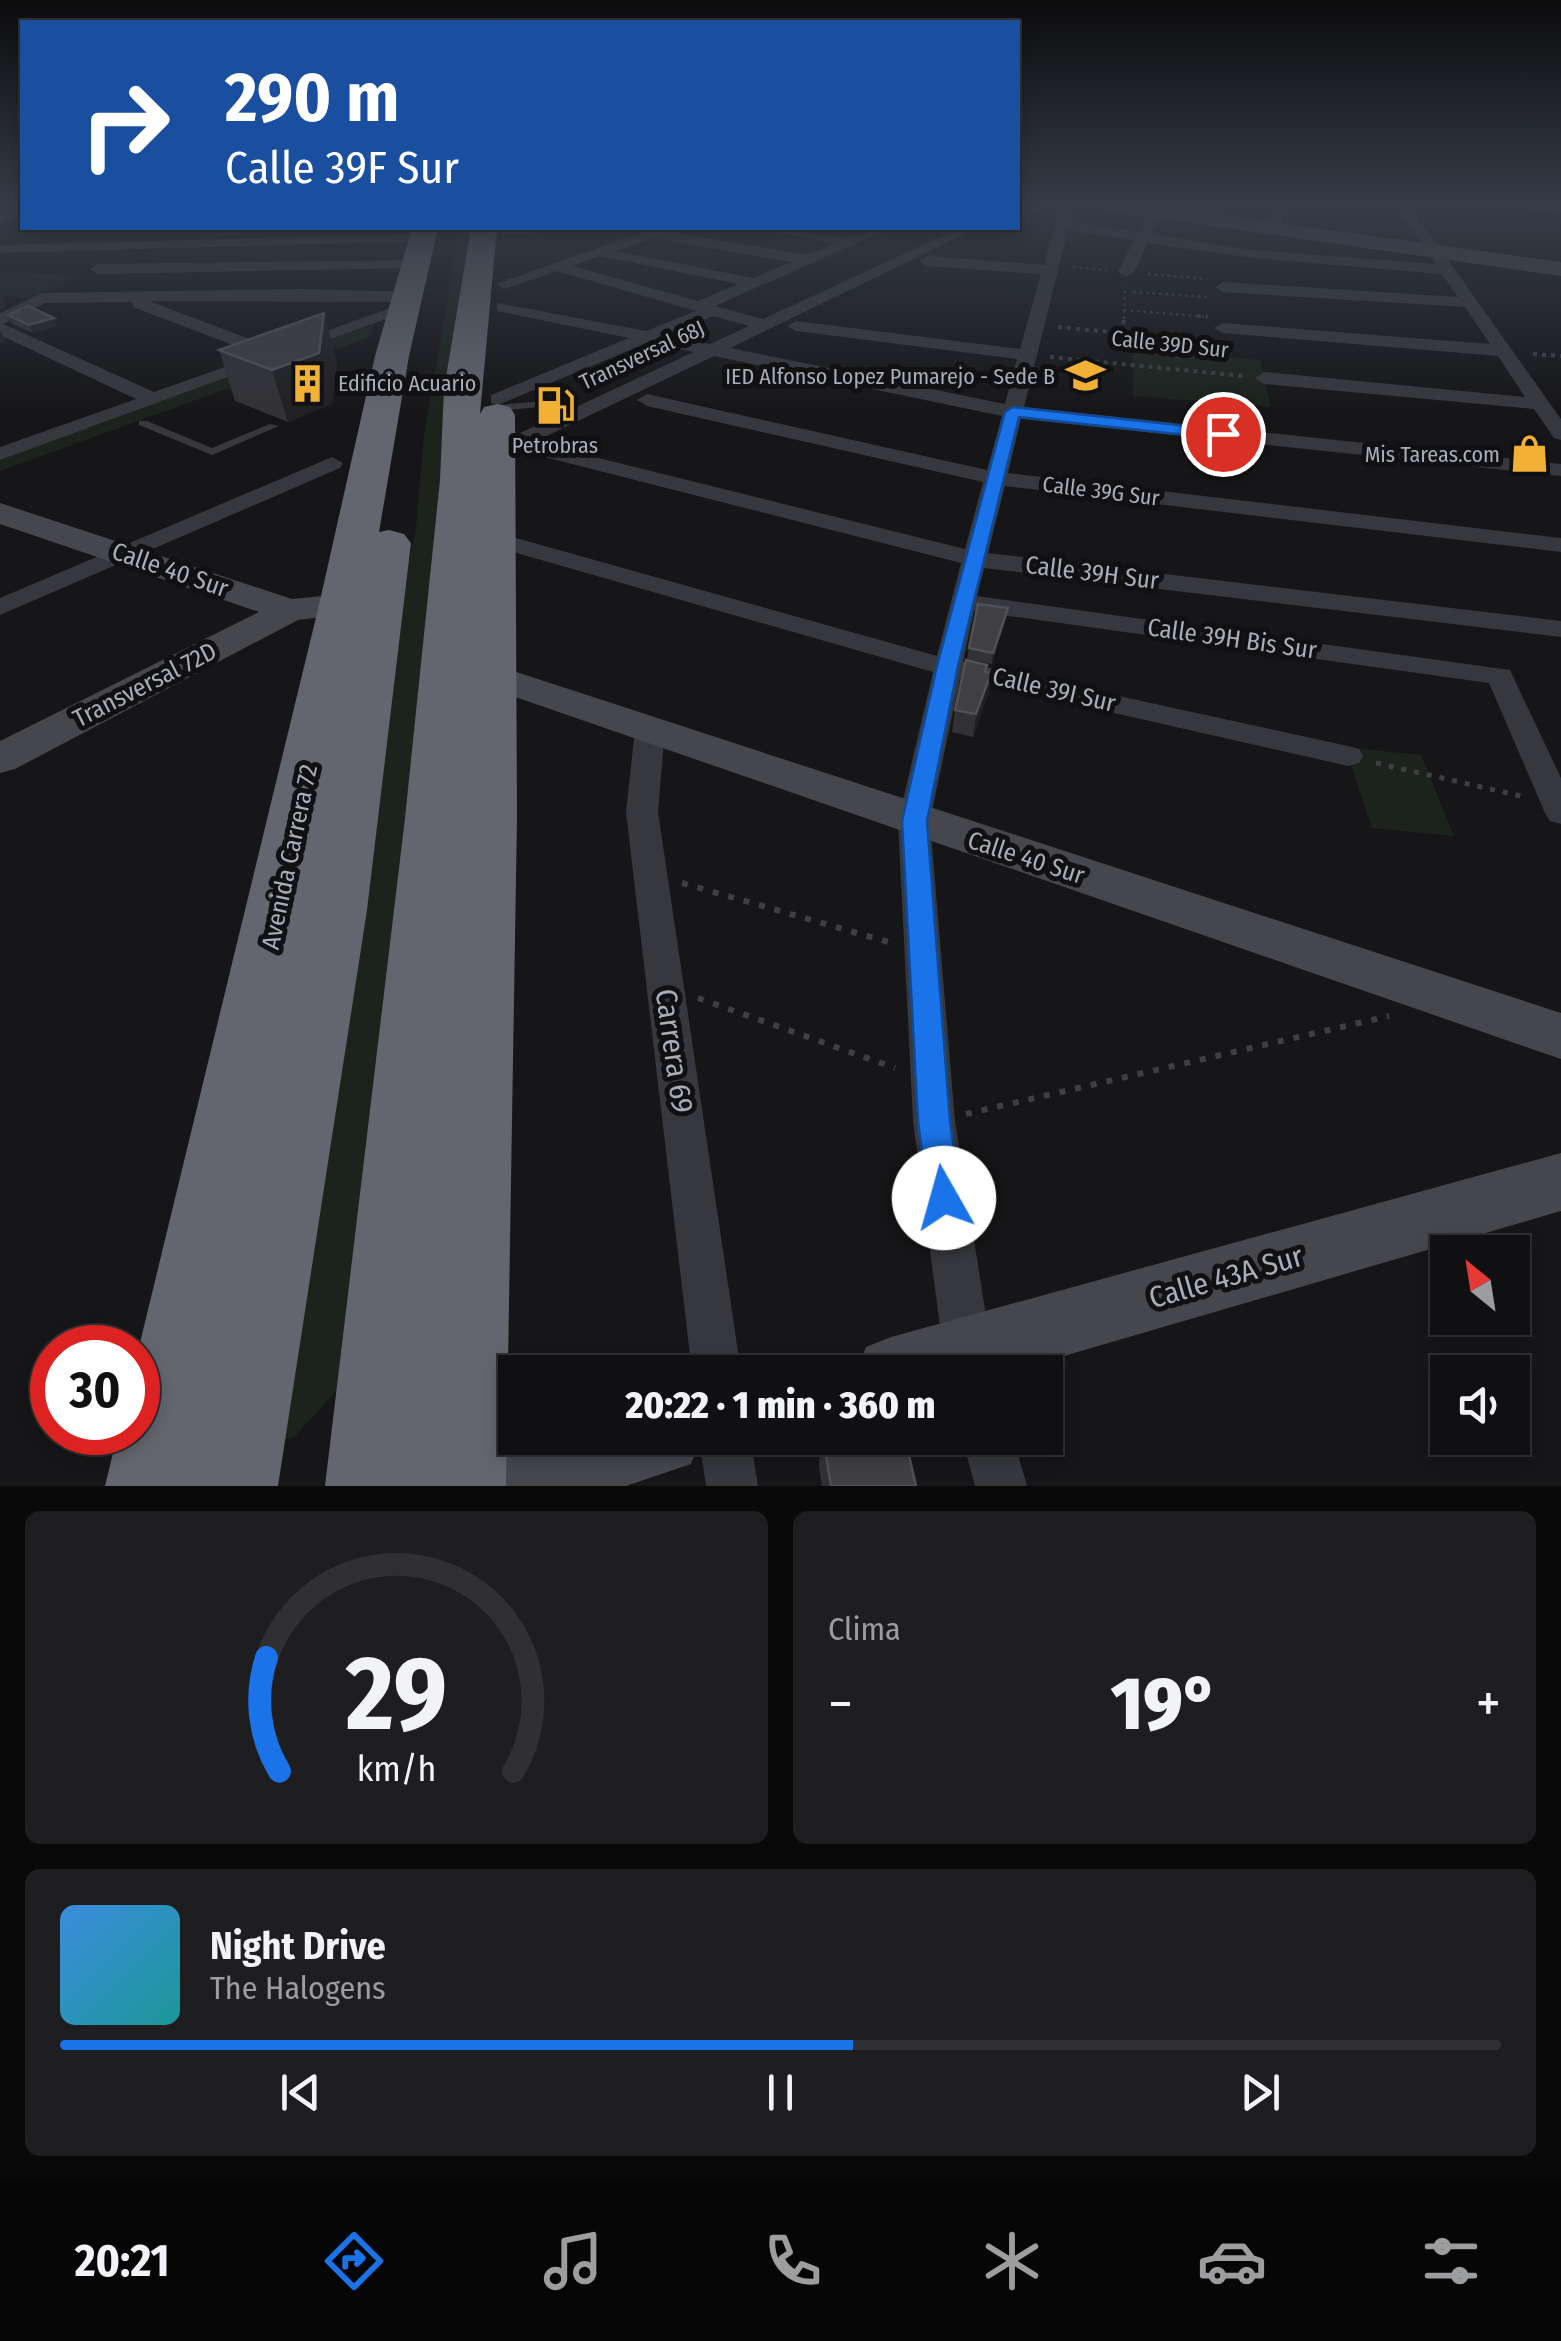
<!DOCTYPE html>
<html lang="es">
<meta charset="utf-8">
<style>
:root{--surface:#101012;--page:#1e1e20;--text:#f1f3f6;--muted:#9c9d9f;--line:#303032;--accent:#1a73e8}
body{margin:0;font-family:"Fira Sans Condensed",sans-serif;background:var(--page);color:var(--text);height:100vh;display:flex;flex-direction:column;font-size:38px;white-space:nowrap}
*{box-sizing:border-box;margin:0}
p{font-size:32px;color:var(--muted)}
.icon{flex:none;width:55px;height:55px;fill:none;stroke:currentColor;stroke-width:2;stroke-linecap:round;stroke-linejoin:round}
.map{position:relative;height:1486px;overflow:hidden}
.panel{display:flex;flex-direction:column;gap:25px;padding:25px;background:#09090a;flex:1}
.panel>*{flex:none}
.hud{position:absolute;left:20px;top:20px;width:1000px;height:210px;border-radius:0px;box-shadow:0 5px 15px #0003,0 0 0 2px var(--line);background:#1a4fa0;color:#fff;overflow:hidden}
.needle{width:65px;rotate:330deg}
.buttons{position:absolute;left:1430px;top:1235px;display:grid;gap:20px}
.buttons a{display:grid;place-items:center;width:100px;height:100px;border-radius:0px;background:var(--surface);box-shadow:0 5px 15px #0003,0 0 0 2px var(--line);font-size:50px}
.speed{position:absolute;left:30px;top:1325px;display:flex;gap:20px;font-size:50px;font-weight:700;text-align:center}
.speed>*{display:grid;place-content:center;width:130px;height:130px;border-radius:50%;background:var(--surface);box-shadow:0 5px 15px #0003,0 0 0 2px var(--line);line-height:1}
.speed .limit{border:15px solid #d22;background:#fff;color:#111}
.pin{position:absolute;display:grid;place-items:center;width:85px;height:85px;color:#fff;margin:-42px;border:5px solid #fff;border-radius:50%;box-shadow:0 2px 10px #0007}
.me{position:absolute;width:110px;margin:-55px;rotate:353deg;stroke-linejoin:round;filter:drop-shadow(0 0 8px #0008)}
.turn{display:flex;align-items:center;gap:35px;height:210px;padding:0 40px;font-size:45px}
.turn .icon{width:130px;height:130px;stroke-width:2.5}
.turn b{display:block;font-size:70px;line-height:85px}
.big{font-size:75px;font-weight:800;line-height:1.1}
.panel .card{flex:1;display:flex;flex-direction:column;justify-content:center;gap:15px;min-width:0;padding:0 35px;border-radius:15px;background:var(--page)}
.panel .dial{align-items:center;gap:0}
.dial svg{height:260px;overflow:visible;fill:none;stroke:var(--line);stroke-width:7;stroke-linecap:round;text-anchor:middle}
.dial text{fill:var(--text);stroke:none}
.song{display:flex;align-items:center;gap:30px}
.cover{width:120px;height:120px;border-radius:15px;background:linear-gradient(135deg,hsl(210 70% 55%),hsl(180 70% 35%))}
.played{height:10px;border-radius:5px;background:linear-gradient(90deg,var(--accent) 55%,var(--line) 55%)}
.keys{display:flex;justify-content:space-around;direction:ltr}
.heat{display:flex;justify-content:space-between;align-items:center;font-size:55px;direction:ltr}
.panel .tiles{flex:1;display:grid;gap:25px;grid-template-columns:1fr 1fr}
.card:last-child{grid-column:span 2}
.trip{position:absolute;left:498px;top:1355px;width:565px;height:100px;border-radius:0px;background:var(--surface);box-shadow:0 5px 15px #0003,0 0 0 2px var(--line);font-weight:800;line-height:100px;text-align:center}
.tabs{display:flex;height:160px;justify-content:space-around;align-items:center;background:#060607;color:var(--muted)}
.tabs .icon{width:70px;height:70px}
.tabs .selected{color:var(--accent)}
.tabs b{font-size:45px;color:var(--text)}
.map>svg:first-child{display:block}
.green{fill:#1c231d}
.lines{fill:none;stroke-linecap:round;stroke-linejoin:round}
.path-far3{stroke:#3d3f44;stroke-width:2.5;stroke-dasharray:2.5 4;stroke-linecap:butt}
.path-far2{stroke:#3d3f44;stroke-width:4;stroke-dasharray:4 5;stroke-linecap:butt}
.path-far1{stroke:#3d3f44;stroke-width:5;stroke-dasharray:5 8;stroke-linecap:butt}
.path{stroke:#3d3f44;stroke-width:6;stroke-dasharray:6 10;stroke-linecap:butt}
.lane{fill:#37383d;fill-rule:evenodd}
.street{fill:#37383d;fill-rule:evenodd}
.secondary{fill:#45474d;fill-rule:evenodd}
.highway{fill:#63666e;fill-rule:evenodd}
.wall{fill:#323236}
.shaded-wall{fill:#212124}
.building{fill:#3f3f44;stroke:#4f5156;stroke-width:2.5}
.route{fill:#1a73e8;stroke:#114b97;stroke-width:2.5}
.labels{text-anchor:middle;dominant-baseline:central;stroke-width:10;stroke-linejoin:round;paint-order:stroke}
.far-street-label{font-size:22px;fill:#a8adb8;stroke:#111113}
.far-poi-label{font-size:22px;fill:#a8adb8;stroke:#111113;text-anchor:end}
.street-label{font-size:25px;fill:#a8adb8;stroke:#111113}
.near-street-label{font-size:30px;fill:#a8adb8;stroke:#111113}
</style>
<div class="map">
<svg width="1561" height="1486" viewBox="0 0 1561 1486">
<rect width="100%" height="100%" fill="#161618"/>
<path class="green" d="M460,228H477L358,1368L294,1437L264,1446L382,697L416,527L424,435Z
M0,271L79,276L28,299L0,295Z
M374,324L370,337L0,471V457Z
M1133,349L1260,360L1271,407L1133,396Z
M1345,747L1421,755L1454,836L1372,828Z"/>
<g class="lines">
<path class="path-far3" d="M1073,267L1107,270
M1148,274L1207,279
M1133,292L1207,297
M1124,310L1208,317
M1124,319L1125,286"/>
<path class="path-far2" d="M1197,316L1208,317
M1058,327L1207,341
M1123,333L1124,316
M1533,354L1561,356
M1050,357L1243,376"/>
<path class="path-far1" d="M1376,763L1521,796"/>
<path class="path" d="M682,883L892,943
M698,998L895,1068
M966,1114L1389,1016"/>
<path class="lane" d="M545,401L548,402V406L497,411L492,408L497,405Z
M139,421H147L212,448L270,424L279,426L212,455L139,425Z"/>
<path class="street" d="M22,205V214L0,222V213Z
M1029,205H1046L1018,220V211Z
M1060,205H1074L1070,222L1139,232L1151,209L1156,208L1163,212L1152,234L1253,250L1436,264L1395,205H1409L1561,419V440L1554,438L1534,409L1264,384L1255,378L1264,372L1525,397L1498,356L1223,333L1214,328L1223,323L1490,344L1465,307L1223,292L1215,287L1223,282L1458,297L1442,274L1253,258L1148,243L1134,272L1126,277L1118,272L1134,240L1068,230L1024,407L1212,427L1208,403L1218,397L1228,403L1232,429L1561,464V476L1021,419L1008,473L1561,538V552L1005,486L988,553L1561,621V637L984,568L977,596L1510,670L1561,778V824L1550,821L1545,813L1489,683L974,611L963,662L1348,746L1359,749L1363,756L1359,763L1348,766L960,678L930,821L955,1121L995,1372H946L913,1121L898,821L933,672L489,545L485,540L489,535H505L937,656L961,563L517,450H502L499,446L507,439L694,352L649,342L498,405L491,403V395L629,338L497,311V303L646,331L696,311L557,271L504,289L496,284L655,228H674L670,232L807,255L835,244L775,232L768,228C791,228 834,240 851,237C866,234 875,228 891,228L715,306L763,319L960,228H977L730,348L1005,404L1017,359L796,331L787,326L796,321L1020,349L1041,274L927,266L919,261L927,256L1044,265ZM653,238L792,262L753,278L616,251ZM599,256H600L738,284L698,301L572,266ZM713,316L749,326L710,344L666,335ZM714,356L1002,416L987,470L647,394L637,400L647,406L983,482L965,549L534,442Z
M1189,205H1204L1191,219H1181L1179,216Z
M1279,205H1293L1273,231H1263L1261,228Z
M1507,205H1561V212L1514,209Z
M510,228H552L545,232L503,235V229Z
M422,234L429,238L427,241L0,253V245Z
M422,260V266L417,268L98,274L90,269L98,264Z
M303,289L408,292L416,297L408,302L149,301L276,349L399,305L413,309L0,460V447L136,399L0,335V313L42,293ZM132,302L133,307L259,355L154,392L3,324L45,303Z
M332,457L343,463L340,468L0,615V598Z
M650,720L660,722L665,729L658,812L741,1372H692L626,812L635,729L640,722Z
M699,1438H750L758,1486H706Z
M962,1438H1013L1027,1486H975Z"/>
<path class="secondary" d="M1097,205H1149L1561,262V276L1107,211Z
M0,503L292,599L343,594L356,597L361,605L356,613L298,620L15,769L0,773V741L259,612L0,524Z
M492,664L1561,1013V1059L478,684L472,676L478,668Z
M1561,1153V1211L1009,1372H856L866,1347L891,1337Z
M538,1438H701L691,1464L626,1486H462L473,1460Z"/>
<path class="highway" d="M412,228H438L409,356L379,532L389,530L404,534L411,543L367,910L278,1486H105L118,1432H138V1351L319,605L375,356Z
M471,228H497L480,414L484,407L497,404L510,407L515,415L517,817L506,1486H325L405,818L440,480L444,389Z"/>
</g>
<path class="wall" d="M8,315L57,326L33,333L12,324Z
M219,350L337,362L332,404L288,422L235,401Z
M1006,619L992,664L967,659L969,648Z
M987,665L986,672L991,673L988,695L973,737L952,732L955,710Z
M821,1438H905L916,1486H822L819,1467Z"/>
<path class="shaded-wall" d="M1,294L6,306L0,310V295Z
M324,313L337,362L332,404L288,422L272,370Z
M54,318L57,326L33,333L29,325Z
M0,330L6,342L0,344Z
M1008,608L1006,619L992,664L993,653Z
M991,673L988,695L973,737L976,714Z"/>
<path class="building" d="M28,306L54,318L29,325L8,315Z
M324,313L319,353L272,370L219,350Z
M978,604L1008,608L993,653L969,648Z
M966,660L987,665L985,672L991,673L976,714L955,710Z
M823,1438H905L916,1486H831Z"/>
<linearGradient id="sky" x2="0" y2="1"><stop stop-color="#0c0c0d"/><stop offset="0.5" stop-color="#363c48"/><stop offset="1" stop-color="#363c48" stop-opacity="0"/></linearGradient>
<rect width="1561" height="413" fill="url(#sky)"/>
<path class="route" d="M1013,407L1223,430L1231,434L1223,439L1019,417L958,666L927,821L950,1121L961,1198L956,1209L944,1213L932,1209L928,1198L918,1121L902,821L937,666L1005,412Z"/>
<defs>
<symbol id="school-bare" viewBox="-9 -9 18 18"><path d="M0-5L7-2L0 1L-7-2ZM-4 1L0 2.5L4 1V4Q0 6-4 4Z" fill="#f2b134" stroke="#111113" stroke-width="2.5" paint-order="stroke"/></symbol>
<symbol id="building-bare" viewBox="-9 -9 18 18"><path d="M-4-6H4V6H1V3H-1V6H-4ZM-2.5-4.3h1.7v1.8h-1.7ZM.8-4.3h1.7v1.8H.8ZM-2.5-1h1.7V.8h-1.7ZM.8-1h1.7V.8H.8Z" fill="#f2b134" stroke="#111113" stroke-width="2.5" paint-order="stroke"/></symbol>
<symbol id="fuel-bare" viewBox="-9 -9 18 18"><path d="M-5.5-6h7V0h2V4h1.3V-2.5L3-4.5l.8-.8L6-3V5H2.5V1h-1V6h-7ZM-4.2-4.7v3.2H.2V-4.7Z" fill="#f2b134" stroke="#111113" stroke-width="2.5" paint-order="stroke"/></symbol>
<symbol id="shop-bare" viewBox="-9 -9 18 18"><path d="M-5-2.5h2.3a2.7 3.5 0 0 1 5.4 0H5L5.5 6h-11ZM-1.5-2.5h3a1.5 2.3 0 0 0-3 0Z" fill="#f2b134" stroke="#111113" stroke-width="2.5" paint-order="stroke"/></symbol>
</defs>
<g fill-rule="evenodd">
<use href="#school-bare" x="1058" y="348" width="55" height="55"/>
<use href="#building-bare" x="280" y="356" width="55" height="55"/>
<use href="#fuel-bare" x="528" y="378" width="55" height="55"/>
<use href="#shop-bare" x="1502" y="426" width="55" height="55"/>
</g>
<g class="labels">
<g class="far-street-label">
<text transform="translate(1170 344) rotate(6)">Calle 39D Sur</text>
<text transform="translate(642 355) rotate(-25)">Transversal 68J</text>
<text transform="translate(1101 491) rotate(7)">Calle 39G Sur</text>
</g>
<g class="far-poi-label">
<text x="1055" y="376">IED Alfonso Lopez Pumarejo - Sede B</text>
<text x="338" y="383" text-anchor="start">Edificio Acuario</text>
<text x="555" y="445" text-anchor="middle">Petrobras</text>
<text x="1500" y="454">Mis Tareas.com</text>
</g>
<g class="street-label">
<text transform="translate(170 570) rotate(19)">Calle 40 Sur</text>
<text transform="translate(1092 573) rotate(7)">Calle 39H Sur</text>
<text transform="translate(1232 639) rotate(8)">Calle 39H Bis Sur</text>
<text transform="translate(145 685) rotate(-27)">Transversal 72D</text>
<text transform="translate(1054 690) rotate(13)">Calle 39I Sur</text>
<text transform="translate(290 857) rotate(-78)">Avenida Carrera 72</text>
<text transform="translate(1026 858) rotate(18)">Calle 40 Sur</text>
</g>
<g class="near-street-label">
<text transform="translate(674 1051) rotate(82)">Carrera 69</text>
<text transform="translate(1226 1277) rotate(-16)">Calle 43A Sur</text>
</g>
</g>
</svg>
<div class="buttons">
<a><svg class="needle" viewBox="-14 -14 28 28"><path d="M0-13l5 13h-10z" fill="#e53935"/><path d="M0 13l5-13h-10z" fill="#9c9d9f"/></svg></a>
<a><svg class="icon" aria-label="sound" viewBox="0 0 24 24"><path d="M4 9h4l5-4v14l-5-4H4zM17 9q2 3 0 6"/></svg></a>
</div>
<div class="speed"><div class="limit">30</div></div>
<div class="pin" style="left:1223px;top:434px;background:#d93025"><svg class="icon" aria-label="arrive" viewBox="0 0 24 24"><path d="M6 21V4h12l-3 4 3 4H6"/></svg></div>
<svg class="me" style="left:944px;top:1198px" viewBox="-20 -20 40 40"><circle r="19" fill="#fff"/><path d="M0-13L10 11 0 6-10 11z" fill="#1a73e8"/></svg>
<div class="trip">20:22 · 1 min · 360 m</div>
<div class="hud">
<div class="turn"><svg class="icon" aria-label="right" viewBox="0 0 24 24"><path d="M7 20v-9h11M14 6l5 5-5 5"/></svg><div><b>290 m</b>Calle 39F Sur</div></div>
</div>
</div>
<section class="panel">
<div class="tiles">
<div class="card dial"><svg viewBox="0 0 100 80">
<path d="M14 69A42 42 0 1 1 86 69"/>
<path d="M14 69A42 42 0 0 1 10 34" stroke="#1a73e8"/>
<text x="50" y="56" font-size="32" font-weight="700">29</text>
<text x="50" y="72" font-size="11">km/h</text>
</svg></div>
<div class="card"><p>Clima</p>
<div class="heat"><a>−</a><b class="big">19°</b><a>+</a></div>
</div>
<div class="card">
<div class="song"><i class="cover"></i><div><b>Night Drive</b><p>The Halogens</p></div></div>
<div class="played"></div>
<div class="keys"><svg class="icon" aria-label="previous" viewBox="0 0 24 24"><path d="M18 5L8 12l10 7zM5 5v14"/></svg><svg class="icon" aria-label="pause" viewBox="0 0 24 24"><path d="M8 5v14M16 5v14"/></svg><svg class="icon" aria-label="next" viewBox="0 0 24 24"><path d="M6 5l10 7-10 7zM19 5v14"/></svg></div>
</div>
</div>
</section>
<nav class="tabs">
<b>20:21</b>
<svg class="icon selected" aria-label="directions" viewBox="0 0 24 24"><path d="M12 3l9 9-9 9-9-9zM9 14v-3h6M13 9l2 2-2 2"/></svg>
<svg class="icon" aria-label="music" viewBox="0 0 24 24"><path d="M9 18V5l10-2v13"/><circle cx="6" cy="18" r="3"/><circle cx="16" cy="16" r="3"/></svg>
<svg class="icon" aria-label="phone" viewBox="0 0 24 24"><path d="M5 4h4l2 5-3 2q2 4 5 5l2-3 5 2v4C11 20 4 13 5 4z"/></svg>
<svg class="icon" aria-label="climate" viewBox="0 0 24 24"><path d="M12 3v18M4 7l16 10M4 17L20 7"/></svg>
<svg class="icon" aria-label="car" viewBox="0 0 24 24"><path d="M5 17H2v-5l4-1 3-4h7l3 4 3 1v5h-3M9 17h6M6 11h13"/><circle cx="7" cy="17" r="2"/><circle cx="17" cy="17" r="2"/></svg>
<svg class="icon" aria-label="filters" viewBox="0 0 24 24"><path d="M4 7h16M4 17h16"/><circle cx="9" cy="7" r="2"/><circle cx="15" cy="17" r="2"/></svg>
</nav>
